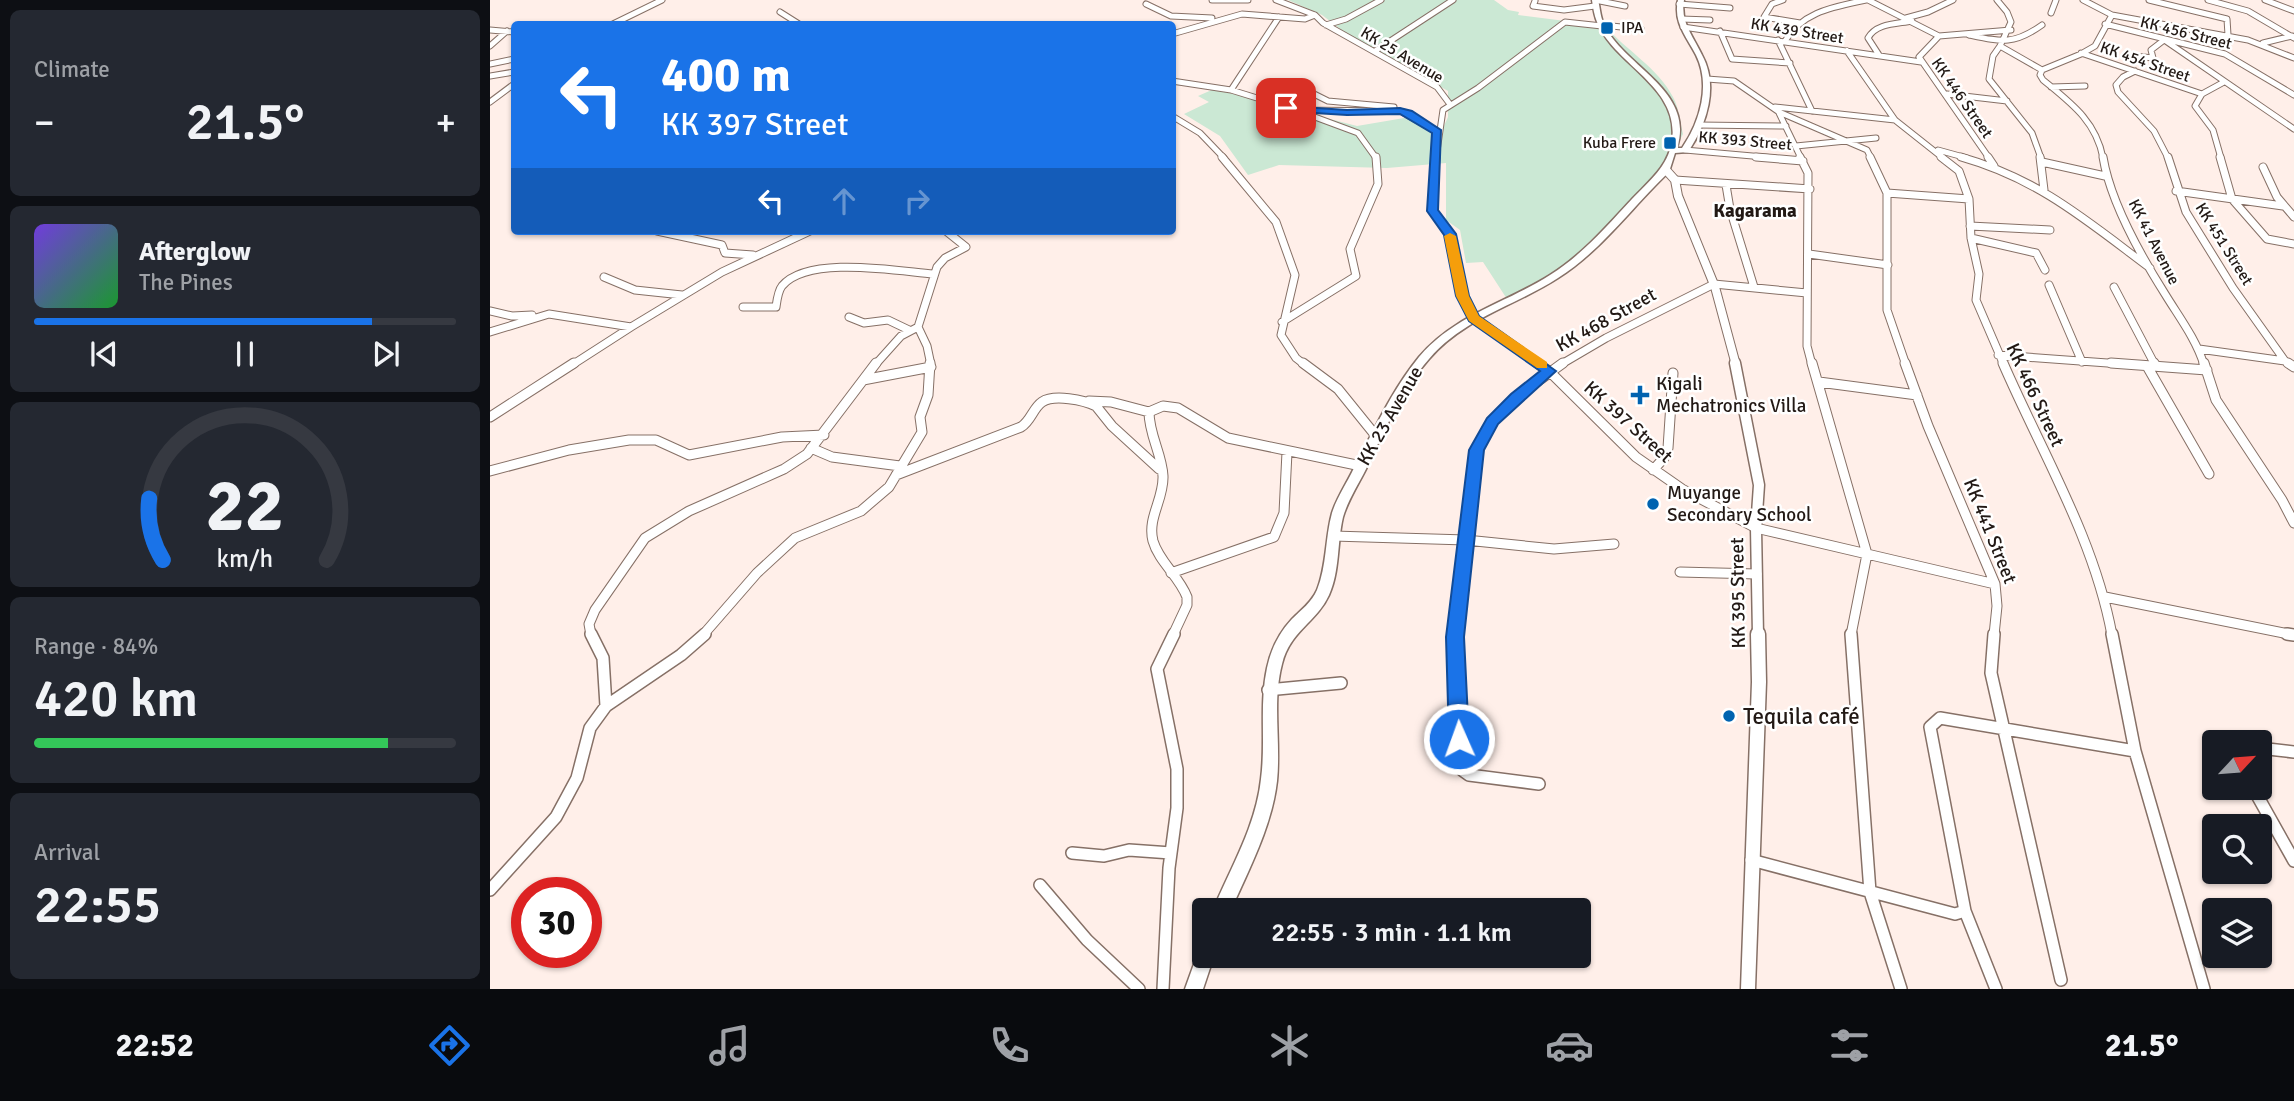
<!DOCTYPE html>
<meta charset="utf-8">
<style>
:root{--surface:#171b24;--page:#242831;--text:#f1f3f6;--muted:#9ea1a6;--line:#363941;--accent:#1a73e8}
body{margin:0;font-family:Signika,sans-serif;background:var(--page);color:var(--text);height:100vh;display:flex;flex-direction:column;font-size:26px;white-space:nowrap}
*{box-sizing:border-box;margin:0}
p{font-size:23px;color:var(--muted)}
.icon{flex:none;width:38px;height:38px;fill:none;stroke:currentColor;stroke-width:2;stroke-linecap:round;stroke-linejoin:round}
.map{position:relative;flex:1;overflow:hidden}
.drawer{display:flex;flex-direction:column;gap:10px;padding:10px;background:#0d0f14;width:490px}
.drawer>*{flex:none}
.banner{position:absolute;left:21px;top:21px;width:665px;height:214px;border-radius:7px;box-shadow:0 2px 5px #0004;background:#1a73e8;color:#fff;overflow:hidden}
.needle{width:46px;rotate:64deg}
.fabs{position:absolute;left:1712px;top:730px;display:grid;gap:14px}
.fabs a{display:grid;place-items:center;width:70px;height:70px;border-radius:7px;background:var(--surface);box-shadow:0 2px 5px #0004;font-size:35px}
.speed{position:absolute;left:21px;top:877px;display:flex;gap:14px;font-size:35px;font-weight:700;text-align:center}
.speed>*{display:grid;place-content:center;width:91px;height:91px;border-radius:50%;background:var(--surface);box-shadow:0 2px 5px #0004;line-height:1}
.speed .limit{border:10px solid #d22;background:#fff;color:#111}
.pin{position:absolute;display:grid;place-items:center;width:60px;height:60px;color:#fff;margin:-30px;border-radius:14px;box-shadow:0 4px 10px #0006}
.me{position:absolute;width:77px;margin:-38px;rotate:358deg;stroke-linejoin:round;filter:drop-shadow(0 0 5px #0008)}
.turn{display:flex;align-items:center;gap:24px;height:147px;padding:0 35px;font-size:32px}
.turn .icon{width:91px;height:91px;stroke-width:2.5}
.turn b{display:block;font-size:49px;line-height:60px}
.lanes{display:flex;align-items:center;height:66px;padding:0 35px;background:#0003;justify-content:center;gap:35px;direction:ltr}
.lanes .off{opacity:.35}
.big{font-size:52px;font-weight:600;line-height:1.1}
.drawer .tile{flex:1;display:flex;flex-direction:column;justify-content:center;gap:10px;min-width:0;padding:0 24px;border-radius:10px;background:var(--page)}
.drawer .dial{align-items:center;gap:0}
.dial svg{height:182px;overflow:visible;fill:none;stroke:var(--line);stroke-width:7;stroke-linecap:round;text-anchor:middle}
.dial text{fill:var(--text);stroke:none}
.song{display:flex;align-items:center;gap:21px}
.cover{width:84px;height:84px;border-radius:10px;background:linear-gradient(135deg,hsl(260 70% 55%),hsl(130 70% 35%))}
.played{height:7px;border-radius:4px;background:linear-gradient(90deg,var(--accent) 80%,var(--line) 80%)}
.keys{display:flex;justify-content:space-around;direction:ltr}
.heat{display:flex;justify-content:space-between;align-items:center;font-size:38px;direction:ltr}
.charge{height:10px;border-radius:5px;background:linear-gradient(90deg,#34c759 84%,var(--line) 0)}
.trip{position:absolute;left:702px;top:898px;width:399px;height:70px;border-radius:7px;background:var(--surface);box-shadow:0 2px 5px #0004;font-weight:600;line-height:70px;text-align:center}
.dock{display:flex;height:112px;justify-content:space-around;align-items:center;background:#090b0e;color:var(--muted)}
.dock .icon{width:49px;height:49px}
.dock .current{color:var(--accent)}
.dock b{font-size:32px;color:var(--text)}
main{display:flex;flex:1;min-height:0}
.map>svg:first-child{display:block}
.green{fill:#cbe8d4}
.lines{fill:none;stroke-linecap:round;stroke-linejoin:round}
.minor-far3-casing{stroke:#867066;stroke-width:7}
.minor-far2-casing{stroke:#867066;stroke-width:9}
.minor-far1-casing{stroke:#867066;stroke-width:11}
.minor-casing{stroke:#867066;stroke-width:14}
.tertiary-far2-casing{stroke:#867066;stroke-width:10}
.tertiary-far1-casing{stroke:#867066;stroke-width:13}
.tertiary-casing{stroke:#867066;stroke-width:17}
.secondary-casing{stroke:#867066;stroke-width:3}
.minor-far3{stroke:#fff;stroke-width:5}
.minor-far2{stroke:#fff;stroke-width:7}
.minor-far1{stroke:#fff;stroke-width:9}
.minor{stroke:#fff;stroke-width:11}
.tertiary-far2{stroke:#fff;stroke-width:8}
.tertiary-far1{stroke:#fff;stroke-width:10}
.tertiary{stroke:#fff;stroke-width:14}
.secondary{fill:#fff;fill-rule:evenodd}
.route{fill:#1a73e8;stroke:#114b97;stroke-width:2}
.slow{fill:#f59e0b}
.poi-dot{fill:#0063b0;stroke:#fff;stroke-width:2.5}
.labels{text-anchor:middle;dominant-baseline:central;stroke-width:5;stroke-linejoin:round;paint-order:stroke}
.far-poi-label{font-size:16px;fill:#221915;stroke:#fff;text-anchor:start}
.far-street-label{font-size:16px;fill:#221915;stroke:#fff}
.far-quarter-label{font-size:19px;font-weight:bold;fill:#221915;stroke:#fff}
.street-label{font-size:19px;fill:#221915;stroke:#fff}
.poi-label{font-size:19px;fill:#221915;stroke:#fff;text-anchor:start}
.near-poi-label{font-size:23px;fill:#221915;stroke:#fff;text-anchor:start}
</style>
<main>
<section class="drawer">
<div class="tile"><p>Climate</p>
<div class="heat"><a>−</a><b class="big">21.5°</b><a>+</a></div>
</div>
<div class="tile">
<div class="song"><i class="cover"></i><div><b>Afterglow</b><p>The Pines</p></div></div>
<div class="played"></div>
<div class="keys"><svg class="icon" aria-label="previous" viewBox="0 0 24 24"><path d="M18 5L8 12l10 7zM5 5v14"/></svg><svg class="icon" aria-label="pause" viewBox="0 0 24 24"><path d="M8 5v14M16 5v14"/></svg><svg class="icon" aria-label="next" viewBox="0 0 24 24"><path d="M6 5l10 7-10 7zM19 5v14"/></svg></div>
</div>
<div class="tile dial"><svg viewBox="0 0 100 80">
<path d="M14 69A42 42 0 1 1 86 69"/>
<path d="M14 69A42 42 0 0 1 8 42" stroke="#1a73e8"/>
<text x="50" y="56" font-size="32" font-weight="700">22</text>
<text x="50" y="72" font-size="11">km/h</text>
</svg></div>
<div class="tile"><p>Range · 84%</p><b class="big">420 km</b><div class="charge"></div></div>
<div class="tile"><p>Arrival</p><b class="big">22:55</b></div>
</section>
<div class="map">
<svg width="1804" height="989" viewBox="0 0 1804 989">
<rect width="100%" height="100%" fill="#ffefe9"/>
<path class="green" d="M798,0H1004L1018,10L1029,12L1028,15L1115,26C1136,50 1168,68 1183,97C1189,108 1190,122 1193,134L1175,169L1069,271L1017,299L993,262L976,263L970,230L956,220V163L897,168L789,165L758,175L730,136L694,114L719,102L708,96L724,89L867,126L920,117L952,130L958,117V91L853,31L832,15Z"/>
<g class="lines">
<defs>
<path id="minor-far3" d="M722,0H758
M786,0L825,15L833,23L947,87L959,103
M1105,0L1135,6
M1293,0L1282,4L1274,17L1310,23
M1378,0L1449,36
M1507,0L1517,12L1521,22L1510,46L1552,70L1550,75L1553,80C1581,103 1606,121 1613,158
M1593,0L1622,15
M1659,0L1737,19L1738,35
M1718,0L1758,11L1804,38
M1775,0L1804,11
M1045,1L1043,6L1074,10L1105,6
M656,4L681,16L722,18
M1189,4L1240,8
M290,12L309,24
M1561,13L1566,0
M1416,18L1438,12L1463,0
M1191,19L1220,20
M123,24L172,0
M1615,24L1735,54L1804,95
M836,25L856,19L891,0
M1112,25L1151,29
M1193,27L1431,62
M0,30L24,32
M1230,31L1242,59L1300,63
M682,34L752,14L815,19L825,15
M1479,35C1512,42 1524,45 1552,25
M1673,39L1804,129
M1288,40L1322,111
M1295,41C1313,11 1344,7 1376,0
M1773,43L1802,36
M0,46L17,31
M1510,46L1503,56L1499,79L1542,133L1551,158
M885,51L963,0
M1357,51L1405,120L1453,158
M1591,53L1712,94
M1389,55L1378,38C1386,23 1407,24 1422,21
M1644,56L1663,58L1661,50L1674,40
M0,64L24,59
M1552,70L1591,54L1605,46L1622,15L1758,40L1804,58
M1645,71L1633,77L1626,85L1628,92L1664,131L1678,158
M0,76L24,72
M1217,79L1244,81L1289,112L1377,150L1381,158
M682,81L741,90L806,110L910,111L947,132
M1561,87L1595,86
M741,90L789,17
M816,90L838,101L904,107
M1457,94L1517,101
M0,102L24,84
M1285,107L1405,120
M806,110L868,133L886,158
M1289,113L1311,158
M682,116L710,133L734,158
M1208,125L1296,126
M1306,146L1386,138
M1195,150L1285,158
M1448,150L1477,158
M946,158L953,110L988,88L1075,22L1112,26
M1499,158L1429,57L1449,36L1521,30
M1731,158L1723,130L1705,106L1712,94L1734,82"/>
<path id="minor-far2" d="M732,157L786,222L805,275L791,335L806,358L815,365
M946,157L943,210L960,235L972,297L983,319L1050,365
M1266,157L1313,161
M1310,157L1318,173L1317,346L1322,365
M1380,157L1397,193V310L1416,365
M1451,157L1469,171L1479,199L1481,238L1489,274L1486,300L1514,365
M1471,157C1549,179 1597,221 1660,268
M1498,157L1504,166
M1550,157L1554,190
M1613,157C1620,200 1651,256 1675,294C1689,317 1706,339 1714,365
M1678,157L1696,212L1743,288L1795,361L1709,349
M1730,157L1742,199L1777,239L1804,244
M1552,162L1615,176
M1773,167L1787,197L1804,217
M1185,180L1320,189
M1236,185L1240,209L1264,287
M1686,191L1793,206
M1397,193L1479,199
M1480,226L1560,230
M167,231L232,245L235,253L263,255
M1481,238L1546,253L1555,270
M1319,254L1398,265
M114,277L145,290L192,295
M1559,285L1592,362
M1624,287L1665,365
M253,307H286C287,300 288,291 292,286C318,255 407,271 443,274
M0,311L22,316L42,315
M359,317L374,323L398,320L419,330
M792,322L866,276L860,249L888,184L886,157
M0,332L59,314L141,327L232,272L320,231
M1508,355L1645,365
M1795,361L1801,365
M82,365L141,327
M385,365L411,336L428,327
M441,365L437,346L428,327L447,267L455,258L476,247L456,231
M1070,365L1116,338L1224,284L1317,293"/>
<path id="minor-far1" d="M813,363L848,389L886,436
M1047,363L1059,371L1146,457L1192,489L1266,528L1377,554
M1322,363L1377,554
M1415,363L1438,426L1505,584L1507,606L1504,635
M1513,363C1552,453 1604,538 1622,635
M1621,363L1717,370
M1664,363L1666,366
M1714,363L1726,400L1792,500L1804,523
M1798,363L1804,367
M1657,366L1719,474
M373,380L441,367
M1329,382L1427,395
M599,401L621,402L659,412
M0,417L84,363
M321,448L342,457L410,466
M1163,470L1174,458L1178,448L1183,373
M0,471L79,450L139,440H166L199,455L292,437L334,435
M406,475L531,427C541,421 543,408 552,402C564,394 594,400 606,406L622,426L669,469
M843,536L976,540L1064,549L1124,544
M1190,572L1267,574
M681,573L784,537L794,513L797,452
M1615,597L1804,635
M101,635L99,624L105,610L155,538L199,511L294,469L317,454L386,363
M213,635L267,573L305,538L371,511L399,487L432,432L430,417L438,395L440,363
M683,635L697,605V597C689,576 669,562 663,541C657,518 674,499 673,476C672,454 659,435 659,412L673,406L688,408L738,438L871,466
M965,635L986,450L1002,421L1026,397L1073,363
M1361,635L1377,554L1505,584"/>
<path id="minor" d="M101,634L113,658L116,706
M965,634L972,770L979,775L1049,784
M1361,634L1380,892L1411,989
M1504,634L1501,673L1571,980
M1797,634L1804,635
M778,690L851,683
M1769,748L1804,752
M1645,751L1714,989
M1763,788L1804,861
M582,853L614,856L639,850L681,853
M1261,860L1465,914L1475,911L1440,727L1450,718L1645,751L1622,634
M550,885L597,940L649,989
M0,890L66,817L87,778L100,728L116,706L191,655L215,634
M1475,911L1506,989
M673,989L679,868L687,808V769L667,669L684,634"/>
<path id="tertiary-far2" d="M1176,170L1185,180L1188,196L1225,287L1246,365"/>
<path id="tertiary-far1" d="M1245,363L1269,485L1266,528L1268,635"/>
<path id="tertiary" d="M1258,989L1269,682L1268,634"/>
<path id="secondary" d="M1102,0H1108C1110,7 1110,15 1113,22C1131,66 1206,89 1187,148H1192C1210,122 1221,85 1206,55C1196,36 1183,22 1188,0H1194C1190,22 1203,36 1212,55C1229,86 1217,124 1198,152L1185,153L1179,172C1142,207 1111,251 1068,278C1025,306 974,318 939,359C911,391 894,432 876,469C868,485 858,500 853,517C847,542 850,571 839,595C826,623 800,631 792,664C782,702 791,742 787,781C782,826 759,869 741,910H723C741,867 766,826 771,779C776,742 769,705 777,668C781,649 789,633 802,619C811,610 822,602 827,590C837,566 835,538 842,513C847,497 857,483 864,468C884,430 902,390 929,357C964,315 1016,303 1060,275C1092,255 1117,226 1142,199C1159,181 1178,167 1182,141C1190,86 1124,65 1107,22C1104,15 1103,7 1102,0Z
M714,947V956H724L713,989H695L709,950Z"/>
</defs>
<use href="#minor-far3" class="minor-far3-casing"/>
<use href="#minor-far2" class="minor-far2-casing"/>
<use href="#minor-far1" class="minor-far1-casing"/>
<use href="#minor" class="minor-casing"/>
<use href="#tertiary-far2" class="tertiary-far2-casing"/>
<use href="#tertiary-far1" class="tertiary-far1-casing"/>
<use href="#tertiary" class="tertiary-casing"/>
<use href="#secondary" class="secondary-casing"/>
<use href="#minor-far3" class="minor-far3"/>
<use href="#minor-far2" class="minor-far2"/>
<use href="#minor-far1" class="minor-far1"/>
<use href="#minor" class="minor"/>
<use href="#tertiary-far2" class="tertiary-far2"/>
<use href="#tertiary-far1" class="tertiary-far1"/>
<use href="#tertiary" class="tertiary"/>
<use href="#secondary" class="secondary"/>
</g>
<path class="route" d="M796,106L857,110L910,108L922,111L951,130L948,210L966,234L979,296L989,316L1066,371L1008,424L994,450L974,637L979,739L976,745L969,748L962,745L959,739L956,637L979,450L997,418L1021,394L1050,371L979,321L966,296L954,235L937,211L942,133L910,114L857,115L793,111L791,108Z"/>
<path class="slow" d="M960,233L966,236L979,296L989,316L1057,362V368H1047L979,321L966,296L954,236Z"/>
<g class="poi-dot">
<rect x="1110" y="21" width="14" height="14" rx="3.5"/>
<rect x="1173" y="136" width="14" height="14" rx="3.5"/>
<path d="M1146.5 384.5h7v7h7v7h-7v7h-7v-7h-7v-7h7z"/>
<circle cx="1163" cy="504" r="7"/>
<circle cx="1239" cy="716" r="7"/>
</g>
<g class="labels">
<g class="far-poi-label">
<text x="1131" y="28">IPA</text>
<text x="1166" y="143" text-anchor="end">Kuba Frere</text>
</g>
<g class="far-street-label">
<text transform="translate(1307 31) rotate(9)">KK 439 Street</text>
<text transform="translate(1696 33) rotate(14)">KK 456 Street</text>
<text transform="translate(912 55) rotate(31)">KK 25 Avenue</text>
<text transform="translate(1655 62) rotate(19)">KK 454 Street</text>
<text transform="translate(1472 98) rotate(55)">KK 446 Street</text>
<text transform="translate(1255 141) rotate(5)">KK 393 Street</text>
<text transform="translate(1664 242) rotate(63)">KK 41 Avenue</text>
<text transform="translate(1734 244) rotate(58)">KK 451 Street</text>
</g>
<g class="far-quarter-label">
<text x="1265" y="211">Kagarama</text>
</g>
<g class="street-label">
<text transform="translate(1116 320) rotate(-29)">KK 468 Street</text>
<text transform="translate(1545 395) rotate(65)">KK 466 Street</text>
<text transform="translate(900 416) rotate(-60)">KK 23 Avenue</text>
<text transform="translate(1138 422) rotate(42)">KK 397 Street</text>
<text transform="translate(1500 531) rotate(68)">KK 441 Street</text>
<text transform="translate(1248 593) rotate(-91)">KK 395 Street</text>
</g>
<g class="poi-label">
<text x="1166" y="384">Kigali<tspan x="1166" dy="22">Mechatronics Villa</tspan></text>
<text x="1177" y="493">Muyange<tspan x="1177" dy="22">Secondary School</tspan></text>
</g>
<g class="near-poi-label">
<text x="1253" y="716">Tequila café</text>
</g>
</g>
</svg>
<div class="fabs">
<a><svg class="needle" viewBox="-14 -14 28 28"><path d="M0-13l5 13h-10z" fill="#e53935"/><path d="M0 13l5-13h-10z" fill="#9ea1a6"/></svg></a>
<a><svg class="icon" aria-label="search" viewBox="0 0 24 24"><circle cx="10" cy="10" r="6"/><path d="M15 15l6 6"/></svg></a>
<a><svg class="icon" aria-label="layers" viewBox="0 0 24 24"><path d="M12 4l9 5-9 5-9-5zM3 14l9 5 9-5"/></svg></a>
</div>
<div class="speed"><div class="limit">30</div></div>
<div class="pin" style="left:796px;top:108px;background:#d93025"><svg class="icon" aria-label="arrive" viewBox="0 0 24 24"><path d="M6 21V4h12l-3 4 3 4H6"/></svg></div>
<svg class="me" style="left:969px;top:739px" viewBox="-20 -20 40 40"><circle r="17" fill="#1a73e8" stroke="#fff" stroke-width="3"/><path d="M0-11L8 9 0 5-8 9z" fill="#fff"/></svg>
<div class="trip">22:55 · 3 min · 1.1 km</div>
<div class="banner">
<div class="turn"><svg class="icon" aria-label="left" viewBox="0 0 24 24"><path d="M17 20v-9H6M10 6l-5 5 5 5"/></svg><div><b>400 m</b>KK 397 Street</div></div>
<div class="lanes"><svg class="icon" aria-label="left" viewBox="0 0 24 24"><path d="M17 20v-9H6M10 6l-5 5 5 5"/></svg><svg class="icon off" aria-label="ahead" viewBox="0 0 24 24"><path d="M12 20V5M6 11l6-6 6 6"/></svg><svg class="icon off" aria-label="right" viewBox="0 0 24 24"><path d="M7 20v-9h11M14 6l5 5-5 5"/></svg></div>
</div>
</div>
</main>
<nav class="dock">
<b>22:52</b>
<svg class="icon current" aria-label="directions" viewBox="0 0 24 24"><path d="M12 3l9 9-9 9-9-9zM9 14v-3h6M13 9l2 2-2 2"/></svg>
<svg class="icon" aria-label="music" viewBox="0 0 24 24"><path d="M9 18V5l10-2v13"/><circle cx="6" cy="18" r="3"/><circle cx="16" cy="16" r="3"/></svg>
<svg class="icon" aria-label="phone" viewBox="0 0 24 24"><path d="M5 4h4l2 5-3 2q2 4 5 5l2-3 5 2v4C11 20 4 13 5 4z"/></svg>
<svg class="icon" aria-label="climate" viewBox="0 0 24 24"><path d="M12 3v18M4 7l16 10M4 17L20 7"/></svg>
<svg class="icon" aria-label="car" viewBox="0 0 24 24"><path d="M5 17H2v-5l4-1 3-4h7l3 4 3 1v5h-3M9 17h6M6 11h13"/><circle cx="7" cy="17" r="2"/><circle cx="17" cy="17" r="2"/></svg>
<svg class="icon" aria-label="filters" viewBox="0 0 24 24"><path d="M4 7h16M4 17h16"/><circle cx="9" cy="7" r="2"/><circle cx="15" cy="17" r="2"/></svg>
<b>21.5°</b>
</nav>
